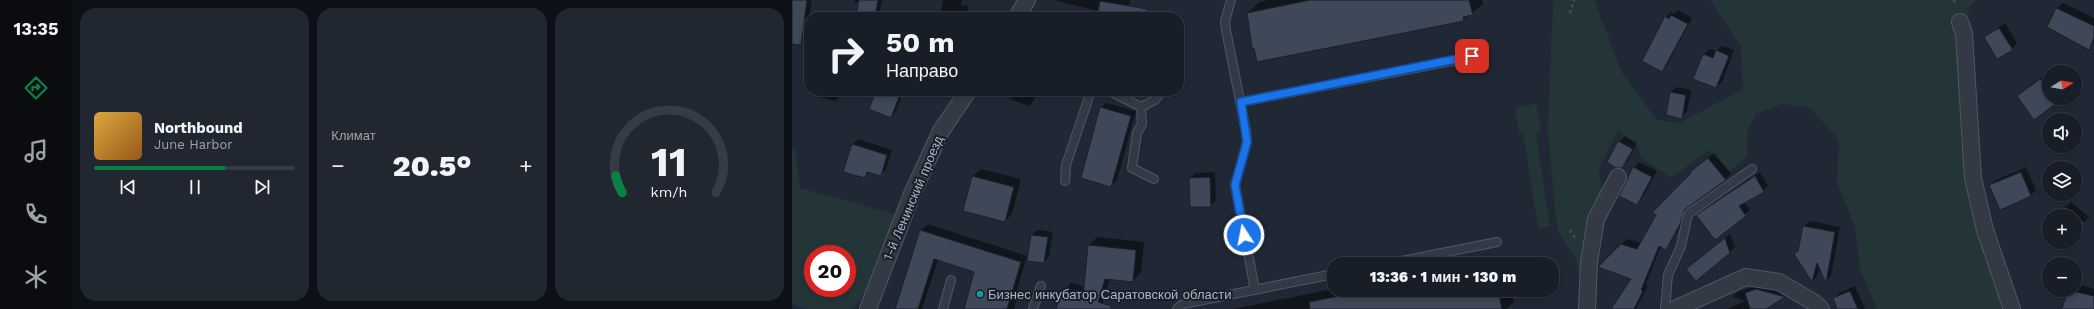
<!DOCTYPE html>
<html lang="ru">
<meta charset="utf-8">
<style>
:root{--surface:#181e28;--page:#212730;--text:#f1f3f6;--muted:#9fa2a8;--line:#363c45;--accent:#0b8043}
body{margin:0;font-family:"Work Sans",sans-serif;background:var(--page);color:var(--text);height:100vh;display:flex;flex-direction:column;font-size:15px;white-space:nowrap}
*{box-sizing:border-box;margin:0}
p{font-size:13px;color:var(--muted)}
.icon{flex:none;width:22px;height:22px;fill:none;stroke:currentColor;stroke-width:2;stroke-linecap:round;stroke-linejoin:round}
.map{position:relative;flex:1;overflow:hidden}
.panel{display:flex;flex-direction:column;gap:8px;padding:8px;background:#0d1016;width:720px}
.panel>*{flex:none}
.hud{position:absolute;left:12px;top:12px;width:380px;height:84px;border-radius:16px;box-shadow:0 2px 6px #0003,0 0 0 1px var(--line);background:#181e28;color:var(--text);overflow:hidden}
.needle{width:26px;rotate:79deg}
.tools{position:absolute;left:1250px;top:65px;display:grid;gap:8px}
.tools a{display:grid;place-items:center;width:40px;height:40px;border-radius:50%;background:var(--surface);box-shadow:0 2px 6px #0003,0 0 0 1px var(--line);font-size:20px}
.speed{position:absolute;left:12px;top:245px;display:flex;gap:8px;font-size:20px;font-weight:700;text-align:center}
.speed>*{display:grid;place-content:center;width:52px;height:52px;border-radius:50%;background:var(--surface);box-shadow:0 2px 6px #0003,0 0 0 1px var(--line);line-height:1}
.speed .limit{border:6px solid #d22;background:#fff;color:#111}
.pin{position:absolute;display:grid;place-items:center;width:34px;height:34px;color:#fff;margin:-17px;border-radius:8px;box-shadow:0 2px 6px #0006}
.me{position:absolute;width:44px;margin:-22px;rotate:349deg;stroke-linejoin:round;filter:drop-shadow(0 0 3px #0008)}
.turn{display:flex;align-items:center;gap:14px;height:84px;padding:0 16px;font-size:18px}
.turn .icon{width:52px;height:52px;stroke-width:2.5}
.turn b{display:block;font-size:28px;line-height:34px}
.big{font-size:30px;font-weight:800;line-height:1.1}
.panel .tile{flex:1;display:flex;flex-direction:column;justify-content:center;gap:6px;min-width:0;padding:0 14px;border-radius:16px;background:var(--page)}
.panel .dial{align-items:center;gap:0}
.dial svg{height:104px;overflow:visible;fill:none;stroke:var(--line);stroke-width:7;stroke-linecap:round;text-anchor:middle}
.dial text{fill:var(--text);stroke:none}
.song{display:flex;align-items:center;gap:12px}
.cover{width:48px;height:48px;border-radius:6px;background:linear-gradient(135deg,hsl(40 70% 55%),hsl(30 70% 35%))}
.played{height:4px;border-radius:2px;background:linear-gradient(90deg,var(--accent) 65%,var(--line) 65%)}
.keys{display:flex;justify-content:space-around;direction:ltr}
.heat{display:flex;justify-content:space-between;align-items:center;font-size:22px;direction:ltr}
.panel .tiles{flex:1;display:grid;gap:8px;grid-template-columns:repeat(3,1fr)}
.trip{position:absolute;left:535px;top:257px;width:232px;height:40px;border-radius:16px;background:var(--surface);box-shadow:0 2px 6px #0003,0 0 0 1px var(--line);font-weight:800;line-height:40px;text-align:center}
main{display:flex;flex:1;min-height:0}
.menu{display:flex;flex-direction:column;width:72px;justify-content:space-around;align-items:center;background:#0a0c10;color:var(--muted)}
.menu .icon{width:28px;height:28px}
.menu .current{color:var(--accent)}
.menu b{font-size:18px;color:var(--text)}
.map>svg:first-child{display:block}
.green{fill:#233537;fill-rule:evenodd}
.shadow{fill:#0007}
.building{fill:#3e4858;stroke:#1b212c}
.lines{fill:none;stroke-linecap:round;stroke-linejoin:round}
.service-casing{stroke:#505764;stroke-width:10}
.minor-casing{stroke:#505764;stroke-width:18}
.path{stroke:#3f5054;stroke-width:2.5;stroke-dasharray:3 3;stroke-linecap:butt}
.service{stroke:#333a46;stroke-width:8}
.minor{stroke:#333a46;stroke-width:16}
.route-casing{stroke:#114b97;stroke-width:10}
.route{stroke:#1a73e8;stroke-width:7}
.culture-dot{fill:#0f9aa8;stroke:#191f2a;stroke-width:1.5}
.labels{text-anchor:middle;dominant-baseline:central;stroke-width:4;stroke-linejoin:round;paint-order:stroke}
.street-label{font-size:13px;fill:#adb4c3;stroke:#191f2a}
.poi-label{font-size:13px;fill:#adb4c3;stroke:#191f2a;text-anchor:start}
</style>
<main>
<nav class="menu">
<b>13:35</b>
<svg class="icon current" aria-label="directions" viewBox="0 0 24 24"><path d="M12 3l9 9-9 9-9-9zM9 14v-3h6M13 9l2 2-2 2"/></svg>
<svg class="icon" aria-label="music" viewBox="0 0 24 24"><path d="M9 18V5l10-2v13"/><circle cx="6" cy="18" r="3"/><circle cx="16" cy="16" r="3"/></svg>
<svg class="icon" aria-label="phone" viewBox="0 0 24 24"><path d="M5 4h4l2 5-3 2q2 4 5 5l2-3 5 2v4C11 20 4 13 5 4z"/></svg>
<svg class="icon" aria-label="climate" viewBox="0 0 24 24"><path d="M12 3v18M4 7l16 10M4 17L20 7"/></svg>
</nav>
<section class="panel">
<div class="tiles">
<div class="tile">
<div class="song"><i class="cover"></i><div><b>Northbound</b><p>June Harbor</p></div></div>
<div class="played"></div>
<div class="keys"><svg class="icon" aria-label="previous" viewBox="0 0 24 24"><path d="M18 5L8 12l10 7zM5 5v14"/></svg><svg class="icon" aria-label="pause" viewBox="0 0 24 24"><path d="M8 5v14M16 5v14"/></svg><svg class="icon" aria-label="next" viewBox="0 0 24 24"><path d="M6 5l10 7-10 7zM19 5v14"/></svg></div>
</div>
<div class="tile"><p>Климат</p>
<div class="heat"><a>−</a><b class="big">20.5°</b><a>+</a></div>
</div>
<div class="tile dial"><svg viewBox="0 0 100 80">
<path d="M14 69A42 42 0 1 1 86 69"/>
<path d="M14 69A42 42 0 0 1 9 56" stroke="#0b8043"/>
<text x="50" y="56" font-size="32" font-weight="700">11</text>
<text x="50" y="72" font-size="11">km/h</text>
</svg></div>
</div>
</section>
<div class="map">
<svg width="1302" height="309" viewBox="0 0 1302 309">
<rect width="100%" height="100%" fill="#202835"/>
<path class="green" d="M761,0H802L830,73L865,120L888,123L951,89L949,47L918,0H1184L1177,7L1176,19L1168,22L1166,69L1212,309H1085L1068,269L1063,226L1045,183L1047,140L1018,108L990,104L964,114L955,132V157L938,171L917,150L879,178L849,157L846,147L826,131L807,168L813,223L800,273H788L783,257L767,234L763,212L756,128Z
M745,104L749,132L744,134L758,226L746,228L731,132L727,133L723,107Z
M0,149L3,150L8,188L103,214L71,297L59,309H15L0,304ZM21,254H55V288H21Z"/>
<path class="shadow" d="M0,0H20L17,18L12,23L0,21Z
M63,0H90L87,17H65L67,3L62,2Z
M151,0H170L169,5L177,6L175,17H148Z
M261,0H338L336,17H306L307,11Z
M477,0H690L691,4L671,20L456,13L467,2Z
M1271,3L1302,18V42L1296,48L1256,26L1265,8Z
M886,10L900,18L875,65L870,71L874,17L879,12L882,14Z
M1213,23L1225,43L1220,49L1193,37Z
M930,46L942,50L930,82L924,87L903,79L912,54L918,49L924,51Z
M1254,74L1257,79V98H1270L1242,119L1226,96Z
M885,87L899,90L895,112L889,117L879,92Z
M30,91H50L49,95L44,101L28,97Z
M85,91H112L104,111L98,117Z
M211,91H245L242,100L237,106L218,99L219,94Z
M314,103L344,111L325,180L319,186L309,108Z
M833,136L845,143L835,162L829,167L816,162L827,142Z
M66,139L100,150L94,169L88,175L78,172L73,177L61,144Z
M922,153L939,174L897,206L893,217L879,243L874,249L869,246L854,284L856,286L844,309H820L840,278L808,267L835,239L850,243L905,167Z
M847,162L865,171L850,198L845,204L842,168Z
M1234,167L1244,190L1239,195L1208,208L1198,186L1204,180Z
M189,169L229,179L220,214L213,221L172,210L181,176Z
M423,172L424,200L419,206L398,178L403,173Z
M968,172L976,186L971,191L952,202L958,210L923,239L905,215Z
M1279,202L1297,217L1283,233V216H1267Z
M1018,221L1048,227L1039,276L1034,281L1028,266L1025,276L1020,281L1007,250L1012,226Z
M136,224L235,256L224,293L226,294L222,309H173L183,271L146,260L130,309H104L129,230Z
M245,230L261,232L257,257L252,262L240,235Z
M938,234L943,248L904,279L895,269Z
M305,237L352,242L349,272L341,281L318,278L309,309H265L271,291L279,283L293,287L297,245Z
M703,257V259L713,257L714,264H667Z
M1283,283L1302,289V309H1272L1277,290H1283Z
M971,284L997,292L972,309H935L953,301L941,297L945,292Z
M1063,286L1073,309H1047L1042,298L1047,293Z
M542,289L721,290L720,292L722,302L714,309H440Z"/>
<path class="building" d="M0,0H15L9,45L0,44Z
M67,0H86L83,17H64Z
M518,0H677L681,15L671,17L672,21L465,62L462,48H460L455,13Z
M308,1L355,9L354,17H305Z
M1264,8L1302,26V38L1297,50L1255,27Z
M879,15L896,24L870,72L850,61L873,16L877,19Z
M1207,28L1221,50L1205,59L1192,37Z
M924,50L937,56L924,88L901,79L911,54L921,58Z
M1248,79L1257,92V98H1271L1242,120L1225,96Z
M84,91H100L108,94L99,118L77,109Z
M878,92L894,95L890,119L874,115Z
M308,107L339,116L319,187L289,178Z
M826,141L841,149L830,168H824L815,162Z
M60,144L95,155L89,176L75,172L73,178L51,172Z
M916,158L934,180L892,210L888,224L874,250L867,246L849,290L851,291L842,309H819L839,279L806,267L829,244L845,249L864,215L860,213L899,173L898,172Z
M841,167L860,177L845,205L827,196Z
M1229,172L1239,196L1208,210L1197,185Z
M180,176L222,187L213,222L171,211Z
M963,176L972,192L947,206L954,216L923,240L904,215Z
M418,177L419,207H398L397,178Z
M1273,207L1292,223L1283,234V216H1265Z
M1257,225V237L1251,232Z
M1011,226L1043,232L1034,283L1025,263L1020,282L1002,254L1006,251Z
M128,230L229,262L215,309H172L182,272L142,259L126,309H103Z
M239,235L256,237L252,263L235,261Z
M933,238L938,253L904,281L894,269Z
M1263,242H1276L1270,248Z
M296,245L344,250L341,282L313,279L306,302L319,306V309H264L270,290L291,297Z
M964,289L993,297L974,309H958L953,293Z
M577,290H706L710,309H518L517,302Z
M1276,290L1302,296V309H1270Z
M1058,291L1066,309H1045L1041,298Z"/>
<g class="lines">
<defs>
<path id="service" d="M439,0L433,21L434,30L454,131L455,142L443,185L463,290
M317,91L349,107L350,124L345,133L340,168L362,179
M449,102L680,57
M349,107L363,100L370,91
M273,181L274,165L299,91
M594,264L705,242
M151,309L159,280
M241,309L249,286
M385,309L389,305L396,303L542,274
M873,309L876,275L889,246L896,214L960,169"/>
<path id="minor" d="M225,17L235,0
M1168,22L1172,33L1181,178L1193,230L1220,309
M76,309L120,194L149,131L176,91
M795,309L797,262L804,219L826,177
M883,309L954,277L987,282L1023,303L1029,309"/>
</defs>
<use href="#service" class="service-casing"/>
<use href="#minor" class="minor-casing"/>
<path class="path" d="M1162,0L1164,6
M778,13L782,0
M778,230L783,238"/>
<use href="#service" class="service"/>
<use href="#minor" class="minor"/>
</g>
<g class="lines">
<defs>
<path id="route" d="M452,235L443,185L455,142L449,102L680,56"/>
</defs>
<use href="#route" class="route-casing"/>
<use href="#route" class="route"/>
</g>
<circle class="culture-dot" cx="188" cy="294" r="4"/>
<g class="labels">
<g class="street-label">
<text transform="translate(121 198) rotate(-67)">1-й Ленинский проезд</text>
</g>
<g class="poi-label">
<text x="196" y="294">Бизнес инкубатор Саратовской области</text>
</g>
</g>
</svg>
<div class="tools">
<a><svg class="needle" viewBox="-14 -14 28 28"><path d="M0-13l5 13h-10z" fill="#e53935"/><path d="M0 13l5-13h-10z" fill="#9fa2a8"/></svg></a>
<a><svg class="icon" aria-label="sound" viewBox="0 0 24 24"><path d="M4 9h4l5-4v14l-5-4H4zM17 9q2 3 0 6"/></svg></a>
<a><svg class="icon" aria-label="layers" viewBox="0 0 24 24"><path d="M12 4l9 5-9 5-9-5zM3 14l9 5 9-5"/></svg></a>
<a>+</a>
<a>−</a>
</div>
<div class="speed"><div class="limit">20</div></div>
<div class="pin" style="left:680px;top:56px;background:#d93025"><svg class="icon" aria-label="arrive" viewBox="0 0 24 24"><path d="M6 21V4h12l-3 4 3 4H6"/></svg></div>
<svg class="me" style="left:452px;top:235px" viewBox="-20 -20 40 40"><circle r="17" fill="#1a73e8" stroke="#fff" stroke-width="3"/><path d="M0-11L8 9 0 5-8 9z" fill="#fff"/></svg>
<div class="trip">13:36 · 1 мин · 130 m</div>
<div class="hud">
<div class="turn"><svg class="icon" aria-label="right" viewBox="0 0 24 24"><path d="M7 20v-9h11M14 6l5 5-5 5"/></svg><div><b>50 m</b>Направо</div></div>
</div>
</div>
</main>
